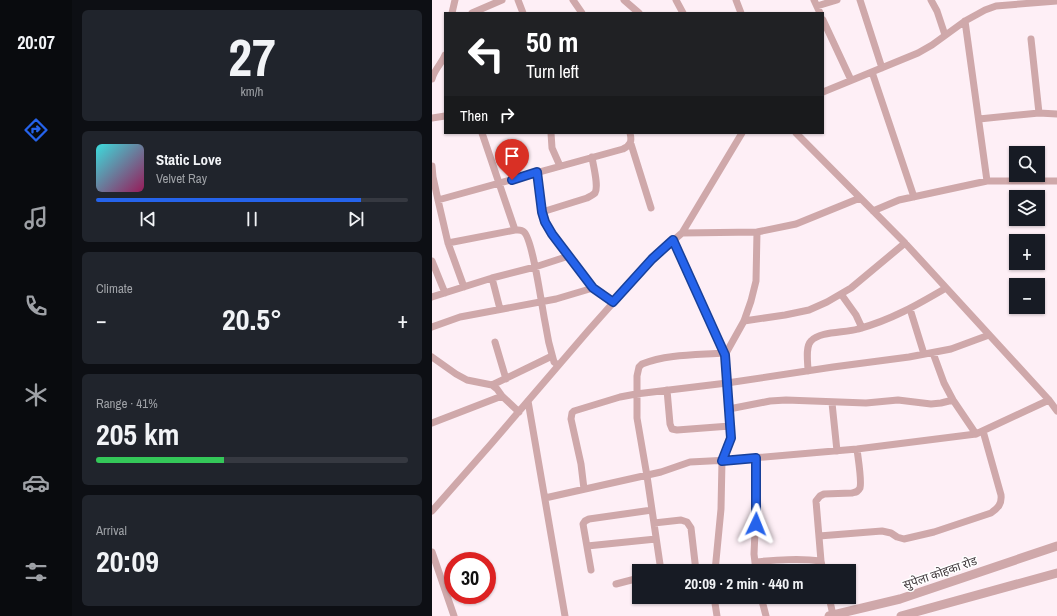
<!DOCTYPE html>
<meta charset="utf-8">
<style>
:root{--surface:#171b24;--page:#20242c;--text:#f1f3f6;--muted:#9ea1a6;--line:#363941;--accent:#2563eb}
body{margin:0;font-family:"Archivo Narrow","Noto Sans Devanagari",sans-serif;background:var(--page);color:var(--text);height:100vh;display:flex;flex-direction:column;font-size:15px;white-space:nowrap}
*{box-sizing:border-box;margin:0}
p{font-size:13px;color:var(--muted)}
.icon{flex:none;width:22px;height:22px;fill:none;stroke:currentColor;stroke-width:2;stroke-linecap:round;stroke-linejoin:round}
.map{position:relative;flex:1;overflow:hidden}
.details{display:flex;flex-direction:column;gap:10px;padding:10px;background:#0d0f14;width:360px}
.details>*{flex:none}
.hud{position:absolute;left:12px;top:12px;width:380px;height:122px;border-radius:0px;box-shadow:0 1px 3px #0004;background:#202124;color:#fff;overflow:hidden}
.buttons{position:absolute;left:577px;top:146px;display:grid;gap:8px}
.buttons a{display:grid;place-items:center;width:36px;height:36px;border-radius:0px;background:var(--surface);box-shadow:0 1px 3px #0004;font-size:20px}
.speed{position:absolute;left:12px;top:552px;display:flex;gap:8px;font-size:20px;font-weight:700;text-align:center}
.speed>*{display:grid;place-content:center;width:52px;height:52px;border-radius:50%;background:var(--surface);box-shadow:0 1px 3px #0004;line-height:1}
.speed .limit{border:6px solid #d22;background:#fff;color:#111}
.pin{position:absolute;display:grid;place-items:center;width:34px;height:34px;color:#fff;margin:-41px -17px;border-radius:50% 50% 50% 0;rotate:-45deg;box-shadow:0 0 4px #0007}
.pin .icon{rotate:45deg}
.me{position:absolute;width:44px;margin:-22px;rotate:2deg;stroke-linejoin:round;filter:drop-shadow(0 0 3px #0008)}
.turn{display:flex;align-items:center;gap:14px;height:84px;padding:0 16px;font-size:18px}
.turn .icon{width:52px;height:52px;stroke-width:2.5}
.turn b{display:block;font-size:28px;line-height:34px}
.then{display:flex;align-items:center;height:38px;padding:0 16px;background:#0003;gap:8px;font-size:15px}
.big{font-size:30px;font-weight:800;line-height:1.1}
.details .tile{flex:1;display:flex;flex-direction:column;justify-content:center;gap:6px;min-width:0;padding:0 14px;border-radius:6px;background:var(--page)}
.details .dial{align-items:center;gap:0}
.dial b{font-size:52px;line-height:1}
.song{display:flex;align-items:center;gap:12px}
.cover{width:48px;height:48px;border-radius:6px;background:linear-gradient(135deg,hsl(180 70% 55%),hsl(330 70% 35%))}
.played{height:4px;border-radius:2px;background:linear-gradient(90deg,var(--accent) 85%,var(--line) 85%)}
.keys{display:flex;justify-content:space-around;direction:ltr}
.heat{display:flex;justify-content:space-between;align-items:center;font-size:22px;direction:ltr}
.charge{height:6px;border-radius:3px;background:linear-gradient(90deg,#34c759 41%,var(--line) 0)}
.trip{position:absolute;left:200px;top:564px;width:224px;height:40px;border-radius:0px;background:var(--surface);box-shadow:0 1px 3px #0004;font-weight:800;line-height:40px;text-align:center}
main{display:flex;flex:1;min-height:0}
.dock{display:flex;flex-direction:column;width:72px;justify-content:space-around;align-items:center;background:#090b0e;color:var(--muted)}
.dock .icon{width:28px;height:28px}
.dock .active{color:var(--accent)}
.dock b{font-size:18px;color:var(--text)}
.map>svg:first-child{display:block}
.lines{fill:none;stroke-linecap:round;stroke-linejoin:round}
.minor{stroke:#cfa8aa;stroke-width:7}
.tertiary{stroke:#cfa8aa;stroke-width:9}
.route-casing{stroke:#184099;stroke-width:10}
.route{stroke:#2563eb;stroke-width:7}
.labels{text-anchor:middle;dominant-baseline:central;stroke-width:3;stroke-linejoin:round;paint-order:stroke}
.street-label{font-size:12px;fill:#40383c;stroke:#fff}
</style>
<main>
<nav class="dock">
<b>20:07</b>
<svg class="icon active" aria-label="directions" viewBox="0 0 24 24"><path d="M12 3l9 9-9 9-9-9zM9 14v-3h6M13 9l2 2-2 2"/></svg>
<svg class="icon" aria-label="music" viewBox="0 0 24 24"><path d="M9 18V5l10-2v13"/><circle cx="6" cy="18" r="3"/><circle cx="16" cy="16" r="3"/></svg>
<svg class="icon" aria-label="phone" viewBox="0 0 24 24"><path d="M5 4h4l2 5-3 2q2 4 5 5l2-3 5 2v4C11 20 4 13 5 4z"/></svg>
<svg class="icon" aria-label="climate" viewBox="0 0 24 24"><path d="M12 3v18M4 7l16 10M4 17L20 7"/></svg>
<svg class="icon" aria-label="car" viewBox="0 0 24 24"><path d="M5 17H2v-5l4-1 3-4h7l3 4 3 1v5h-3M9 17h6M6 11h13"/><circle cx="7" cy="17" r="2"/><circle cx="17" cy="17" r="2"/></svg>
<svg class="icon" aria-label="filters" viewBox="0 0 24 24"><path d="M4 7h16M4 17h16"/><circle cx="9" cy="7" r="2"/><circle cx="15" cy="17" r="2"/></svg>
</nav>
<section class="details">
<div class="tile dial"><b>27</b><p>km/h</p></div>
<div class="tile">
<div class="song"><i class="cover"></i><div><b>Static Love</b><p>Velvet Ray</p></div></div>
<div class="played"></div>
<div class="keys"><svg class="icon" aria-label="previous" viewBox="0 0 24 24"><path d="M18 5L8 12l10 7zM5 5v14"/></svg><svg class="icon" aria-label="pause" viewBox="0 0 24 24"><path d="M8 5v14M16 5v14"/></svg><svg class="icon" aria-label="next" viewBox="0 0 24 24"><path d="M6 5l10 7-10 7zM19 5v14"/></svg></div>
</div>
<div class="tile"><p>Climate</p>
<div class="heat"><a>−</a><b class="big">20.5°</b><a>+</a></div>
</div>
<div class="tile"><p>Range · 41%</p><b class="big">205 km</b><div class="charge"></div></div>
<div class="tile"><p>Arrival</p><b class="big">20:09</b></div>
</section>
<div class="map">
<svg width="625" height="616" viewBox="0 0 625 616">
<rect width="100%" height="100%" fill="#feeff6"/>
<g class="lines">
<path class="minor" d="M86,0L91,13
M141,0L150,13
M192,0L207,13
M244,0L251,13
M304,0L309,13
M382,0L388,13
M428,0L450,68
M499,0L505,11L513,35
M385,6L405,0
M20,13L23,0
M40,13L70,0
M391,20L419,80
M533,21L555,181
M599,39L607,113
M440,72L482,197
M0,79C2,70 10,63 13,55
M391,92L486,53L500,45L533,21L553,10L564,6L625,1
M0,118L13,116
M547,119L607,113L625,114
M50,133L83,230
M119,133L120,148L128,166
M364,133L473,243L617,400L625,411
M199,144L219,208
M0,166L1,177L6,200L191,149C199,145 200,141 198,133
M105,172L110,212L113,222L120,233L161,288L181,302
M6,200L16,243L32,287
M441,211L467,200L555,181H625
M110,212L155,198C157,197 161,195 163,193C167,186 161,165 160,157
M250,233L325,232L364,224L428,198
M241,240L293,355L299,439L290,461L289,509L283,571
M16,243L83,230C86,230 89,229 92,232C101,240 110,308 113,322C115,336 118,349 122,362L126,365
M0,261L13,293
M60,278L68,309
M409,294L424,315L430,328
M0,297L60,278L103,267L137,256
M478,309L492,354
M312,321L353,315L377,310L395,302L419,288L473,243
M0,327L28,317L124,299L161,288
M63,342L74,379
M501,353L512,383L521,400L544,434
M293,355L312,321L319,301L324,281L325,232
M0,357L24,374L35,380L60,385L65,389L70,396L87,412
M376,371C376,363 373,347 379,341C388,331 413,333 426,329C459,320 485,305 514,288
M60,385L120,356
M235,390L238,424L240,429L245,430L298,426
M96,401L133,616
M400,403L405,451
M297,409L338,401L354,400L434,403L466,400L499,404L509,403L521,400
M0,423L70,396
M152,489L149,464L139,419L140,413L142,411L188,397L204,394L295,383L401,367L477,357L519,349L557,335
M113,498L229,472L258,462L297,460L425,449L544,434L617,400
M0,511L59,444L156,331L220,259L250,233L310,133
M222,523L249,520L255,522L259,528L264,571
M387,536L450,531L459,533L465,537L472,539L502,532L559,513C566,508 570,504 569,495L551,431
M155,546L224,539
M0,552L22,616
M323,562C345,560 367,558 389,561
M159,570L151,524L153,521L157,519L220,510
M229,571L215,476L205,418V376L207,367L210,364C235,354 265,355 292,353
M324,571L322,554L324,509L325,458
M391,571L389,561L384,501L388,496L392,494L420,493C424,492 426,492 428,488C430,481 426,458 425,449
M184,584L207,578
M282,597L285,616
M329,597L334,616
M397,597L401,615"/>
<path class="tertiary" d="M397,616L468,599L625,546
M469,616L625,573"/>
</g>
<g class="lines">
<defs>
<path id="route" d="M80,180L105,172L110,212L113,222L120,234L161,288L181,302L220,259L241,240L293,355L299,438L290,461L324,458V524"/>
</defs>
<use href="#route" class="route-casing"/>
<use href="#route" class="route"/>
</g>
<g class="labels">
<g class="street-label">
<text transform="translate(508 573) rotate(-19)">सुपेला कोहका रोड</text>
</g>
</g>
</svg>
<div class="buttons">
<a><svg class="icon" aria-label="search" viewBox="0 0 24 24"><circle cx="10" cy="10" r="6"/><path d="M15 15l6 6"/></svg></a>
<a><svg class="icon" aria-label="layers" viewBox="0 0 24 24"><path d="M12 4l9 5-9 5-9-5zM3 14l9 5 9-5"/></svg></a>
<a>+</a>
<a>−</a>
</div>
<div class="speed"><div class="limit">30</div></div>
<div class="pin" style="left:80px;top:180px;background:#d93025"><svg class="icon" aria-label="arrive" viewBox="0 0 24 24"><path d="M6 21V4h12l-3 4 3 4H6"/></svg></div>
<svg class="me" style="left:324px;top:524px" viewBox="-20 -20 40 40"><path d="M0-17L14 15 0 8-14 15z" fill="#2563eb" stroke="#fff" stroke-width="4"/></svg>
<div class="trip">20:09 · 2 min · 440 m</div>
<div class="hud">
<div class="turn"><svg class="icon" aria-label="left" viewBox="0 0 24 24"><path d="M17 20v-9H6M10 6l-5 5 5 5"/></svg><div><b>50 m</b>Turn left</div></div>
<div class="then">Then<svg class="icon" aria-label="right" viewBox="0 0 24 24"><path d="M7 20v-9h11M14 6l5 5-5 5"/></svg></div>
</div>
</div>
</main>
